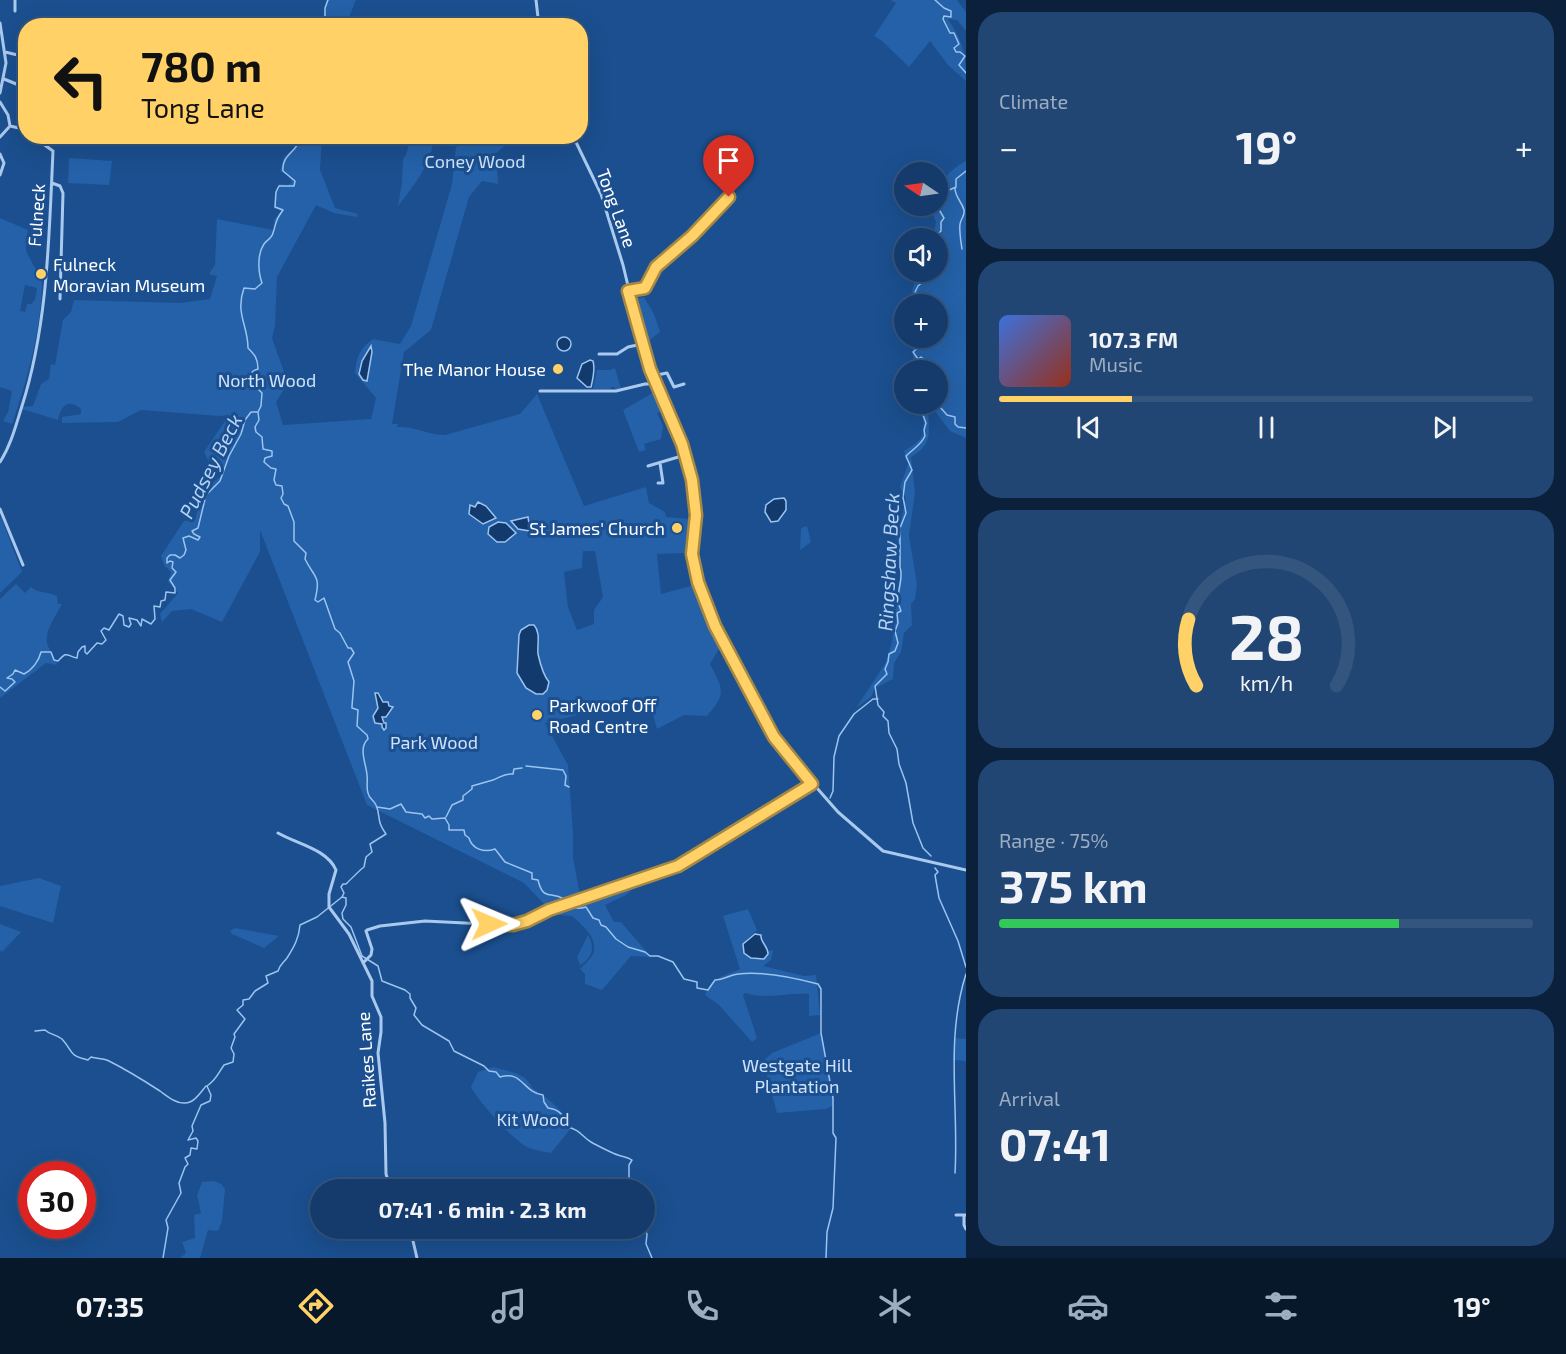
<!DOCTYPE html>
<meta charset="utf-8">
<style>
:root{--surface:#143b6b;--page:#214673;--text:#f1f3f6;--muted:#9dadc1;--line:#33557e;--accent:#ffd166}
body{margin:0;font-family:"Exo 2",sans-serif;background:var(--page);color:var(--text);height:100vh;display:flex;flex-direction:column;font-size:22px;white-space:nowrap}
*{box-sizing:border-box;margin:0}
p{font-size:20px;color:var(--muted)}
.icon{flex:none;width:33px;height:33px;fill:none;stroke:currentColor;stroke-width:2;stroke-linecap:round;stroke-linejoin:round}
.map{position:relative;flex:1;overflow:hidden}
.drawer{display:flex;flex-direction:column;gap:12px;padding:12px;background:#0b203b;width:600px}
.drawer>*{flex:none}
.banner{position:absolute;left:18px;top:18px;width:570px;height:126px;border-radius:24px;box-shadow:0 6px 24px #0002,0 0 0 2px var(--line);background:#ffd166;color:#111;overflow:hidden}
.needle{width:39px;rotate:283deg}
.controls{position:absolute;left:894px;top:162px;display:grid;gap:12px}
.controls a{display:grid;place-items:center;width:54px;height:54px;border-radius:50%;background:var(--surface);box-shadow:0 6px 24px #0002,0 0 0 2px var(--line);font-size:30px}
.speed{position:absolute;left:18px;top:1161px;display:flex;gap:12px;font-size:30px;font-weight:700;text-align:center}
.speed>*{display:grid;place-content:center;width:78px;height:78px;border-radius:50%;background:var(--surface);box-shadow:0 6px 24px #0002,0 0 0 2px var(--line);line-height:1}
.speed .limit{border:9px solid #d22;background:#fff;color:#111}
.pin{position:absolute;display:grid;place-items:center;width:51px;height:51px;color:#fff;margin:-62px -26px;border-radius:50% 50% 50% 0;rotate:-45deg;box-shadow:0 0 6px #0007}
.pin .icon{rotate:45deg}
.me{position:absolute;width:66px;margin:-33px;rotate:89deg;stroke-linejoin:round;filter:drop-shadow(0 0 4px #0008)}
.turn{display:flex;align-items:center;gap:21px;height:126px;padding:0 24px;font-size:27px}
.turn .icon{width:78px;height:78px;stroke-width:2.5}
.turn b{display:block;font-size:42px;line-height:51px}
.big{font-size:45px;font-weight:700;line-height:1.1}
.drawer .card{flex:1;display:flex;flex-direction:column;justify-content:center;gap:9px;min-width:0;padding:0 21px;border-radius:24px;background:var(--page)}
.drawer .dial{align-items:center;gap:0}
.dial svg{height:156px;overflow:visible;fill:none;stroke:var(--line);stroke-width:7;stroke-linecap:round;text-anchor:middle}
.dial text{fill:var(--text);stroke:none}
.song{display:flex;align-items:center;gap:18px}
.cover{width:72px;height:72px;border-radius:9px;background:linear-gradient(135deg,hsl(220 70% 55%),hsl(10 70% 35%))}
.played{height:6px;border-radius:3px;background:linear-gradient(90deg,var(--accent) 25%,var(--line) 25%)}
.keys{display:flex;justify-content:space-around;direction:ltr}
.heat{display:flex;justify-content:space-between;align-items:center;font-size:33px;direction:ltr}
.charge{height:9px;border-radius:4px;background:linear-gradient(90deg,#34c759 75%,var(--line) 0)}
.trip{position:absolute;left:310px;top:1179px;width:345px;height:60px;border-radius:30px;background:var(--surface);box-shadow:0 6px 24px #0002,0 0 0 2px var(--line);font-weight:700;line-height:60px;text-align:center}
.tab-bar{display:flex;height:96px;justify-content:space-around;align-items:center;background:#08182b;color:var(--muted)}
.tab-bar .icon{width:42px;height:42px}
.tab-bar .selected{color:var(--accent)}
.tab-bar b{font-size:27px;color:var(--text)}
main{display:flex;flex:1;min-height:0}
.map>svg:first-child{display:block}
.green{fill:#2461a8;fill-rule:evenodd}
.water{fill:#123a6d;stroke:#9cc4f0;stroke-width:1.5}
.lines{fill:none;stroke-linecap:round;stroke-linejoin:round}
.stream{stroke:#9cc4f0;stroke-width:1.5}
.minor{stroke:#a9c9ee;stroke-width:3}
.route-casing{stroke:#a68842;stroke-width:15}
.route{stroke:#ffd166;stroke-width:10}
.poi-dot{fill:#ffd166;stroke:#1b4f8f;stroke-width:2}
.labels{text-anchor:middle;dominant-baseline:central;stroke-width:6;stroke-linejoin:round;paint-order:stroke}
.park-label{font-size:18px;fill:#cfe3fa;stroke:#1b4f8f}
.street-label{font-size:18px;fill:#fff;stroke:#1b4f8f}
.poi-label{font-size:18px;fill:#fff;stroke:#1b4f8f;text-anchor:start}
.water-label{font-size:20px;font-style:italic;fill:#b5d3f5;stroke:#1b4f8f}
</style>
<main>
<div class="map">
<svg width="966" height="1258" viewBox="0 0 966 1258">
<rect width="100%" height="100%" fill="#1b4f8f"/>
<path class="green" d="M326,0H356L346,25H322Z
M890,0H957L966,12V31L957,20L948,19C963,43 966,51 966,81L948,65L930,41L909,67L882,41L874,36L896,3Z
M322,136L320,170L335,208L358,214L357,217L334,213L316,205L277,277L275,326L272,338L288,383L276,402L283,425L371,419L376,398L355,373C356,357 360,348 373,339L400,344L411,326L452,184L456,147L478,137H515L496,153L498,184L482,181L469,197L431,330L404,352L392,424H398L397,427C415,426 428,435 445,435L520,414L537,394L584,506L646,487L649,503L665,512L666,517L690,519L685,553L657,554L661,594L694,585C705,596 714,629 722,644L710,664C723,689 727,693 707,716L684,715L657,729L648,698L545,723L568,765L573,832V857L579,891H600L602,894L642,881L626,895L605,905L614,922H621L651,957L631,956L602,990L585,984V974L580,969C584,964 590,960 593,954C599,938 582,925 572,916L547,914L548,908L524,883L367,805L260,530V552L222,622L191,609L172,611L162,622L160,614L178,593L168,582L171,572L164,565L161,556L184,521L195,520C200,498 203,489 221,476L213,470L204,452L229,415L219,416L141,410L118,422L62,423V417L81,414V409C68,398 61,406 58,420L22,409L23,407L33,406L41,384L49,379L51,364L55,365L63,320L71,312L74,300L180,303L210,299L217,276L209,274L215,265L217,219L273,230L274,220L281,211L274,208L275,192L279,184L288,185L292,182L287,175L280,171L284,157L295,147L297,137ZM583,551H595L603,597L594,610V624L577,630L568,607L564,572L582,568Z
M411,137H434C432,163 414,186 398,206L402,182L403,159L406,155Z
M69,158L112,161L109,185L68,183Z
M966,161V438L950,431L932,407L928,410C929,434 933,444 911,457L915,492L909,536L917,584L915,599L911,604L912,625L904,633L901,652L894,663L893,679L875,688L871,697L856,708L885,664L891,646L894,629V608L902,569L898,554L897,535L906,499L900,487L910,458L906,460L904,451C930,436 924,431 921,404H938V370H914L912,338H938V304H911C911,295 912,283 920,277V272H938V238H932L936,222L930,206H938C938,183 947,171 966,161Z
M0,218L28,230C24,254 25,248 35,268C38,274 38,278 42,282C42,326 27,382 12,424L3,421L8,412L12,391L0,387ZM25,285L37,288L35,300L31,304H27L25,312L20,311Z
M644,297L654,314L660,332L646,343H644L634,299Z
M615,368L621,389H615L614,387H611V389H593L597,370H610Z
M656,391L664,410L657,413L663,426L661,439L644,444L646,450L639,452L623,410Z
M1,517L22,572L0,593V518Z
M807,526L811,542L800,550L801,528Z
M16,584L25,593L31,587C38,593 49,592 57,596L58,604H62C56,616 41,635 49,648C52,655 56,657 57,665L46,663L0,698V599Z
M39,878L61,886L53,923L0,906V886Z
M748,909L757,930L745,941L751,958L759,959L766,957L768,951L773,950L771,960L763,966L804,976L816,975L820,1015L809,1016V994C787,992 767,1000 745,993L743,995L757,1038L752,1042L719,1005L705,995C712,976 723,977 740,969L723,916Z
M0,924L21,932L2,952L0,950Z
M235,928L279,936L264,948L232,934L230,931Z
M588,935C595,947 593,958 580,965L577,957Z
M821,1033L833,1098L832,1106L826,1109L777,1113L763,1061L772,1053Z
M955,1038L966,1039V1061L953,1060Z
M493,1067C507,1071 527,1073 532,1088C551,1100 560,1108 572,1127L551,1153C543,1152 534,1150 527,1147C513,1140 478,1101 471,1087L478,1072Z
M214,1181L221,1184L225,1189L222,1221L218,1231L208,1230L200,1258H180L186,1253L182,1242L195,1238L194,1215L201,1213L197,1195L202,1182Z"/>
<path class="water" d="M557 344a7 7 0 1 1 14 0a7 7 0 1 1-14 0Z
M371,346L372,352L367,381L363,380L359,374L362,361Z
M590,360L593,361C595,368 593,379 591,387H587L577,378L582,364Z
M784,498L786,501V510L778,521L771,522L765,512L766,505L774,499Z
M478,502L486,506L496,518L483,524L469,514L470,505L475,507Z
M528,517L530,531L518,529L511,521Z
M498,522L506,523L516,533L505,542H497L488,534L489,527Z
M529,625H534C541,633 537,644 538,654C540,663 543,675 549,682L547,690L543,694H536L526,688L517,673L519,635L521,630Z
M375,693H378L383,702H388L389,706L393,707L386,717H382L384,723H386V728L384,730L382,727V724L375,723L373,716L378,708Z
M755,934L761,935C760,942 768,946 768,954L764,959L751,958L744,953L743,944Z"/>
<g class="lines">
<path class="stream" d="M935,0L944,8L951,11V17L944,16L943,19L950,33H954L959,44L954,48L956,52H960L965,56
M325,26V8L328,0
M965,56L959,65L966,73
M955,188C955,197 962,202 964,210C965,216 961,218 960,224C959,231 961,242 962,249
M938,202L947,191L956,187V179L966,171
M936,238L935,236L941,231V222L944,218L937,206
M938,240V245
M916,304L915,302L920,296L915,292L918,286L925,280L924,272
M915,338L920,346L913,352L918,359L921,357L926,361L923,370
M925,404V413L923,415L926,423L924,430L925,436C921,445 913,449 906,456L912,470L905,482L903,497L906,513L900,528V567C905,580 893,595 901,611L897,613L898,623L895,631L898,643L895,651L889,654L888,662L885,669L887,674L875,686L878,705L884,712L883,716L888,721L889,733L897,749L899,764L906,783L913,823L923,848L931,856
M935,404V406L940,407L947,415L955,417V424L958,427L966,428
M924,407L931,404
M0,687L5,691L15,682L12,679L7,678L13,674L15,670L24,674C32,670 39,661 41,652H51L54,660L58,661C68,650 66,656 77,658L78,652L82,647L85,646V652L87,654L97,643L102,644L106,640L101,631L104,628L109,630L119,614L123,616L124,625L129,627L131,624L129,618L137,620L141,626L142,619L151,624L155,619L154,606L160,607L161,601L165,600L166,592L175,593V588L170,580L176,572L172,568L173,562L170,561L167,563V558L170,555H175L180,558L184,555L186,550L183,538L189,536L198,540L200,537L194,534L192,531L198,528L206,495L220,481L229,456L241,434L245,420L251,412H258L261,406L262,393L250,381C250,374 251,371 258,369C258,359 255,355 248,348C248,325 235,314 244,288L255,289L262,283C258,272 257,254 264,244C267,240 272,238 273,233C277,221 275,221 283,210L275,207L276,192L279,186H294L295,181L283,171C281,154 299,152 300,136
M526,766L563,770L566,776L565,785L569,787
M830,798L833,791L834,757L839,736L854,714L873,699H878
M377,807L390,809L401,804L406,812L422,814L425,818L429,816L432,819L445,818L449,825V830H464L465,835L469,838C472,849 484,853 495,849L505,862L532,873V879L538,880C543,901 550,891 564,899C573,904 572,911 586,907L593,918L599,920L601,925L606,927L616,939L628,947L645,952L650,956H658L673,962L684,979L697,982V988L708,990L715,980C724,980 729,975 738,974C764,971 792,977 818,984L821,989V1033L833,1098V1133L836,1138L833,1208L827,1232L826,1258
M446,817L452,805L463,800V796L472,789V786C479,784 486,782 493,780C501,777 504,773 513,774L514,769L522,768
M935,868L938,872L935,875L939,898L958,941L966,967
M342,897L346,898V905L342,913L343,919L351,927L362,956L378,966L382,981L405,990L410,994V998L416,1008L414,1015L422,1025L449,1041L454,1051L484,1066L489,1071L496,1072L500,1077C523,1070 523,1093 543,1095L544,1102L548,1108C559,1109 566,1117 567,1127C581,1130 581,1136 591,1142C596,1145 614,1154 618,1155C623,1157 626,1156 632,1160L629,1165V1190
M35,1031L45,1030C50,1035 56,1034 62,1039C74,1052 67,1055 88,1060L91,1057C97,1059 104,1058 109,1061C127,1070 143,1080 160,1091C167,1096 176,1104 185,1103C194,1103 200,1093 206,1086
M955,1173C959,1107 945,1039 966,974
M644,1228L647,1234L646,1244L652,1258
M163,1258L168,1228L166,1220L181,1193L179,1183L185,1167L188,1164L185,1158L190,1155L191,1148L197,1149L198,1141L196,1138L188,1140L193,1131L192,1126L201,1105L210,1101L211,1095L207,1086C217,1079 217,1075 224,1065L233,1062L234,1054L231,1048L235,1037L234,1034L245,1019L237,1010L243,1005V1000L249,999L255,991L268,983L266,976L278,971C280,964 283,963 287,958C294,947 299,938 300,925L317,917L342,897L344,893L341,887L343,884H346C348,882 361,869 364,867L366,857L372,852L370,844L386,834C376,821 381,816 376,805C374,800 369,799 368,793C366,787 368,781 367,775C366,763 358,748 368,739L367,735L357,726L358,710L352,708V706L354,681L348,662L354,653L351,648H348L340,633L335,629L324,598L318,602L315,600C321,575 315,579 305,559L306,553L294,541V522L288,506L284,504L281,498L283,494L282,486L276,485L274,480L276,469L271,468L264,462L265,458L272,456V451L263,449L262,437L256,432L255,427L259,420L258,412"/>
<path class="minor" d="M15,0V11
M536,0L539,26
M0,23L6,63L0,93
M5,52L26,57
M4,79L26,88
M0,102L8,115L10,126
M10,126L19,128L26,132
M19,128L26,123
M573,136L601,194L623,265L642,344L656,384L685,455L695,495L696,515L692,548L694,562L698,582L715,626L726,647L780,746L838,812L883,851L966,870
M0,137L10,126
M0,154L4,163L0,175
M52,183L60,186L63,193L60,299
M628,291L645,288L656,267L692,236L729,197
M599,354H617L628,347L642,344
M652,376L667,373L674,387L684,384
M540,391H616L645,384H656
M0,462C11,445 16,425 22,406C48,324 49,236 53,151L32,136
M648,466L685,455
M658,483H663L660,463
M0,509L23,565
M278,833C297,844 327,849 336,870L329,894V907L349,934L372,981V996L381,1017V1032L378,1053L385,1123L386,1174L391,1190
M367,930L380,926L425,921L505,925L527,921L549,910L678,866L812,784
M363,963L371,955L372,949L366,931
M956,1215H966
M964,1215V1225L966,1229
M410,1228L417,1258"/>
</g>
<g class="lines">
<defs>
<path id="route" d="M489,924L513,925L527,921L549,910L678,866L812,784L774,737L715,626L698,582L692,554L696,515L692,480L682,444L650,369L628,291L645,288L656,267L692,236L729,197"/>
</defs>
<use href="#route" class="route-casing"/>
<use href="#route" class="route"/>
</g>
<g class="poi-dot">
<circle cx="41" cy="274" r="6"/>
<circle cx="558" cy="369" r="6"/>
<circle cx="677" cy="528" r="6"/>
<circle cx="537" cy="715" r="6"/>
</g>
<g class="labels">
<g class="park-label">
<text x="475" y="161">Coney Wood</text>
<text x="267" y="380">North Wood</text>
<text x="434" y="742">Park Wood</text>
<text x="797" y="1065">Westgate Hill<tspan x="797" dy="21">Plantation</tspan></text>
<text x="533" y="1119">Kit Wood</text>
</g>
<g class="street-label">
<text transform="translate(617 208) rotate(70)">Tong Lane</text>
<text transform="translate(36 215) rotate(-86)">Fulneck</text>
<text transform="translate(366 1060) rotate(-94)">Raikes Lane</text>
</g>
<g class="poi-label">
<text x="53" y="264">Fulneck<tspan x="53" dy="21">Moravian Museum</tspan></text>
<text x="546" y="369" text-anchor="end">The Manor House</text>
<text x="665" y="528" text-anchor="end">St James' Church</text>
<text x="549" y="705">Parkwoof Off<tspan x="549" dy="21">Road Centre</tspan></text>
</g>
<g class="water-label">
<text transform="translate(210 466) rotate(-63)">Pudsey Beck</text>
<text transform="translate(888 562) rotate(-87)">Ringshaw Beck</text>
</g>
</g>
</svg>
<div class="controls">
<a><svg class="needle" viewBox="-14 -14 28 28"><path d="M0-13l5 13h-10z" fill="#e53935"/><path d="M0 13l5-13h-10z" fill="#9dadc1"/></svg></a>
<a><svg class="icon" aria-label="sound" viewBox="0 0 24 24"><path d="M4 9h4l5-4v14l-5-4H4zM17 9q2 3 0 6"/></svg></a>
<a>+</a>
<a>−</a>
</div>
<div class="speed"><div class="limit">30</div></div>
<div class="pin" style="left:729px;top:197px;background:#d93025"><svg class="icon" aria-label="arrive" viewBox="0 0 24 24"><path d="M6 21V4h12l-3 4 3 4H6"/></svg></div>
<svg class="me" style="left:489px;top:924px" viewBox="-20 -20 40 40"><path d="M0-17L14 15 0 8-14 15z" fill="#ffd166" stroke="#fff" stroke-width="4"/></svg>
<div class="trip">07:41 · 6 min · 2.3 km</div>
<div class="banner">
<div class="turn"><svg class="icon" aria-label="left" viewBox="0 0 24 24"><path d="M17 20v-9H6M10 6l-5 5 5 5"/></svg><div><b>780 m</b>Tong Lane</div></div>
</div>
</div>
<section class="drawer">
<div class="card"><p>Climate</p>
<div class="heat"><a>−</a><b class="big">19°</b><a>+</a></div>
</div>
<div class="card">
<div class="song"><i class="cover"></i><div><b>107.3 FM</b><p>Music</p></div></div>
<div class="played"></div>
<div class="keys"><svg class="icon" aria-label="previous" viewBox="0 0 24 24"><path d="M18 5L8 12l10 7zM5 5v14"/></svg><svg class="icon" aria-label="pause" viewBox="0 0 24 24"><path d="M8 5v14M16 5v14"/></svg><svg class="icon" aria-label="next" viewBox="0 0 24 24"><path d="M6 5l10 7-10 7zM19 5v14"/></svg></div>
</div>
<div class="card dial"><svg viewBox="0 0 100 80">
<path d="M14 69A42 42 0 1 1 86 69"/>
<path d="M14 69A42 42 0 0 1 10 35" stroke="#ffd166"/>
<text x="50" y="56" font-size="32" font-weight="700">28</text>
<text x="50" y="72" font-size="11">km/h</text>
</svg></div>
<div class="card"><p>Range · 75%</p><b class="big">375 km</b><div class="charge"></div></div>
<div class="card"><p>Arrival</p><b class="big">07:41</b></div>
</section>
</main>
<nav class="tab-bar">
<b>07:35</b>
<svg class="icon selected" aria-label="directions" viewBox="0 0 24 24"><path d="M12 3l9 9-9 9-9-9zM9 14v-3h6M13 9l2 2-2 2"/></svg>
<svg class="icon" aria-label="music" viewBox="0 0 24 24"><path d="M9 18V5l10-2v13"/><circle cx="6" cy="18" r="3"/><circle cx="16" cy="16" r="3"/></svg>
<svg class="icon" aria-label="phone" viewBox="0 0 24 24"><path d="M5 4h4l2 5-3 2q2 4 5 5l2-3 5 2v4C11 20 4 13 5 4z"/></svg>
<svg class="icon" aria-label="climate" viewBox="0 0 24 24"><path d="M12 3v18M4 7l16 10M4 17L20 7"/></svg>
<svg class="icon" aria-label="car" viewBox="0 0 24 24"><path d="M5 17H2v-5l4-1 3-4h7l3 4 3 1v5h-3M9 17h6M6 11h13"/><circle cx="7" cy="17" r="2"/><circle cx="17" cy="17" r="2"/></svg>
<svg class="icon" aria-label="filters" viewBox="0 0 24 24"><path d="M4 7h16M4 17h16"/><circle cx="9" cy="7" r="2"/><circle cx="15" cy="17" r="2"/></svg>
<b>19°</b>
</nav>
